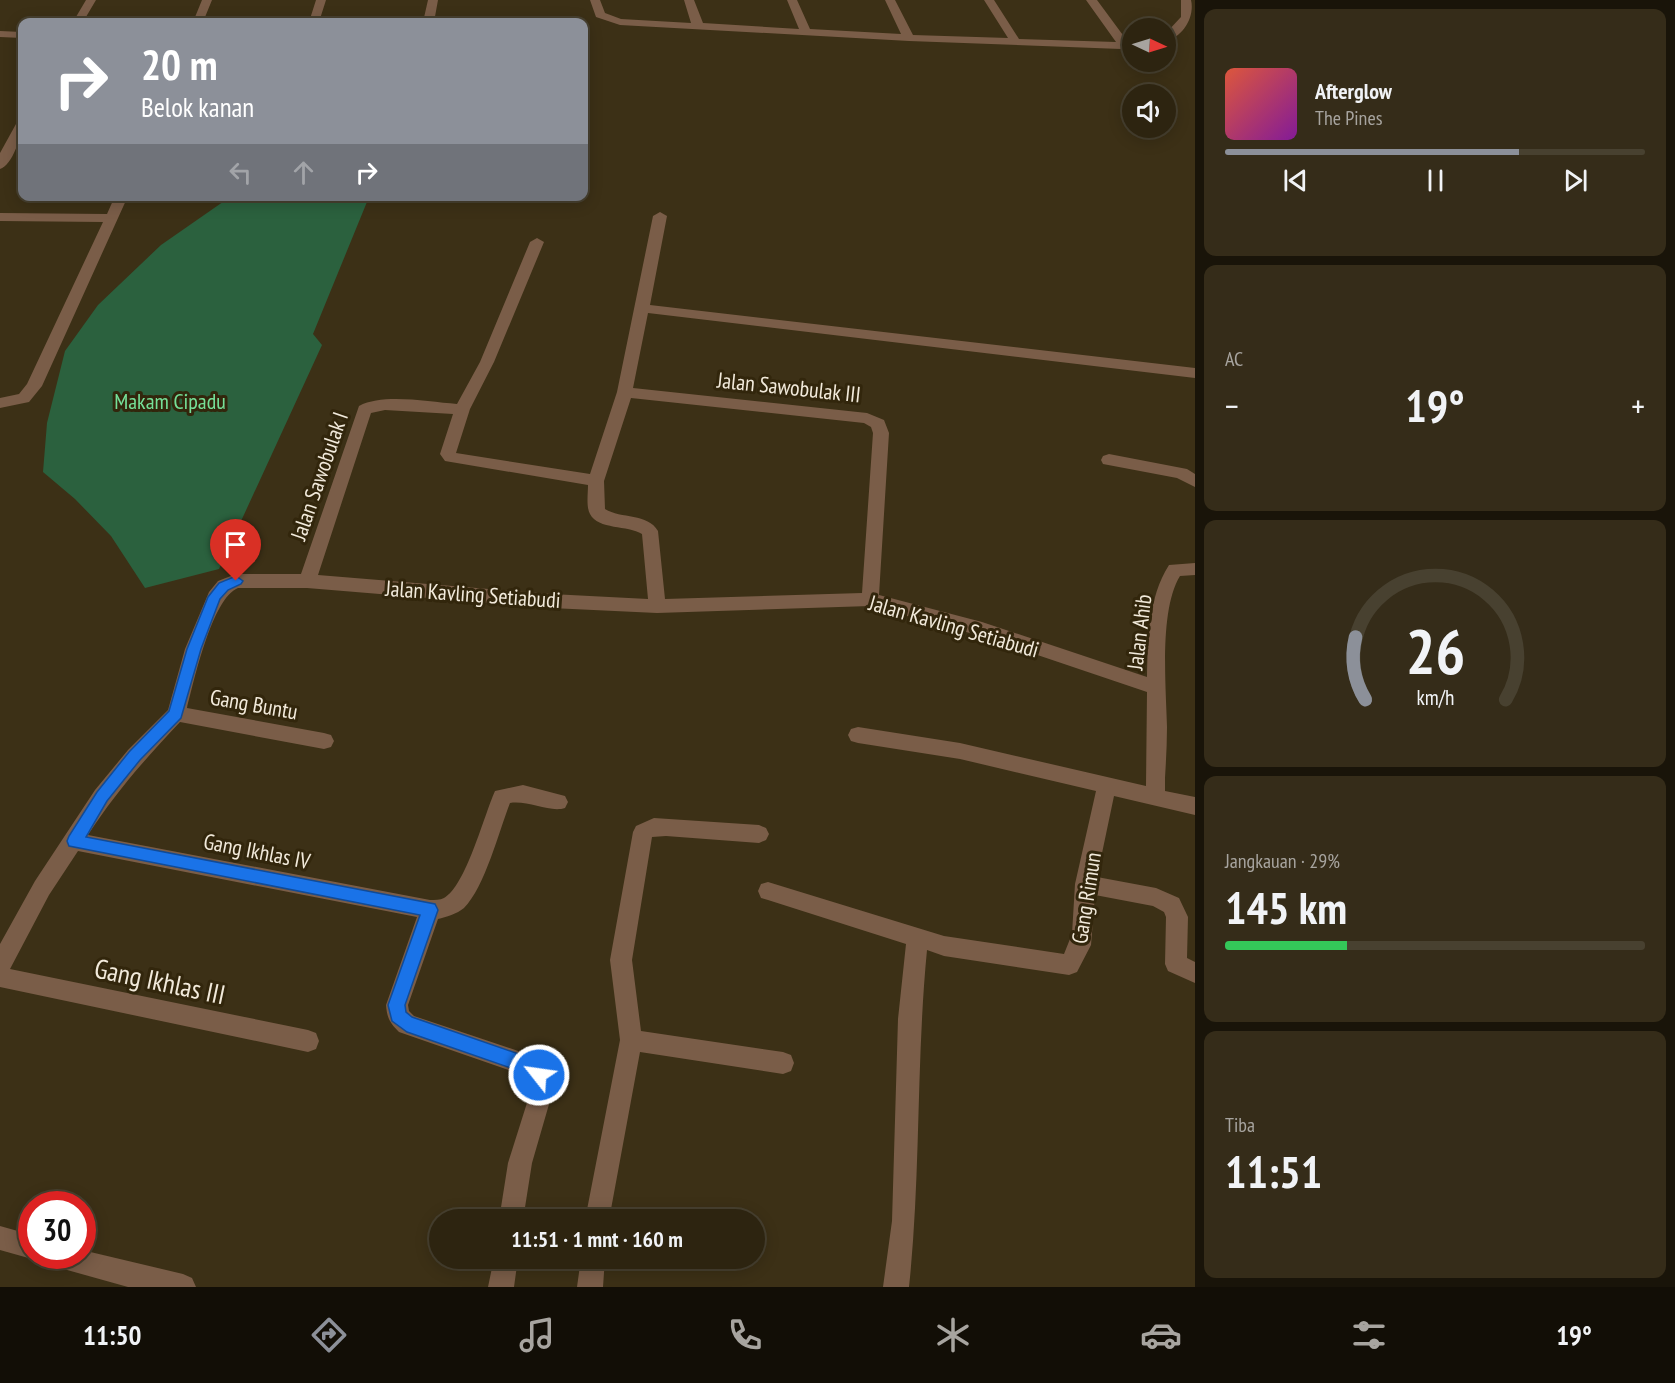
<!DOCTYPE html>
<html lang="id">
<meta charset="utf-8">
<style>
:root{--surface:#2d2410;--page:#352c19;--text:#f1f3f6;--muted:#a7a49f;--line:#484130;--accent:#8c9099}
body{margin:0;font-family:"PT Sans Narrow",sans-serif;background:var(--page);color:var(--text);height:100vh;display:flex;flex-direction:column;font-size:22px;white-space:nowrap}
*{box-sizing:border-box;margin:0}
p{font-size:20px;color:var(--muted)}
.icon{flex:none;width:33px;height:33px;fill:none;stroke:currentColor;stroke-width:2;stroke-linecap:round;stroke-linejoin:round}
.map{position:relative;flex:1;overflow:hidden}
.side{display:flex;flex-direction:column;gap:9px;padding:9px;background:#191409;width:480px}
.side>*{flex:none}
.top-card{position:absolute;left:18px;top:18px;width:570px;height:183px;border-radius:12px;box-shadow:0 3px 15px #0003,0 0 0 2px var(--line);background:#8c9099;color:#fff;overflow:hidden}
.needle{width:39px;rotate:94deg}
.buttons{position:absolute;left:1122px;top:18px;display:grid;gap:12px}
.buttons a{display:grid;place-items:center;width:54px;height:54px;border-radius:50%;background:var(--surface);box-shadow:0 3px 15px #0003,0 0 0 2px var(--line);font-size:30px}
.speed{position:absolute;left:18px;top:1191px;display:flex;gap:12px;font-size:30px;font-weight:700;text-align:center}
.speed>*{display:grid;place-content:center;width:78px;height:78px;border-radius:50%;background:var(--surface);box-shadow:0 3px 15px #0003,0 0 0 2px var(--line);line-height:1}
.speed .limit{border:9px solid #d22;background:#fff;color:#111}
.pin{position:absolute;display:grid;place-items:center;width:51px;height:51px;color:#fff;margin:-62px -26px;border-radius:50% 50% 50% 0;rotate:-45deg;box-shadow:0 0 6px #0007}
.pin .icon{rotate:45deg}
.me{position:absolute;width:66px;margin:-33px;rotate:300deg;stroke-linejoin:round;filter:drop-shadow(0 0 4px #0008)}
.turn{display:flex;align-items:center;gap:21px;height:126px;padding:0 24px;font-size:27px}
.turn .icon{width:78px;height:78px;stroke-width:2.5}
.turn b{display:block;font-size:42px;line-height:51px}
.lanes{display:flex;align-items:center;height:57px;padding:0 24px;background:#0003;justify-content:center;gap:30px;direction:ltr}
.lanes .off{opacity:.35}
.big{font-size:45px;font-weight:800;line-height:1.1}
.side .tile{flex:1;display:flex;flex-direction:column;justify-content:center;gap:9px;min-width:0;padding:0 21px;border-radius:12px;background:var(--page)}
.side .dial{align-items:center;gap:0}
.dial svg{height:156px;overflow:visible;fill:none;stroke:var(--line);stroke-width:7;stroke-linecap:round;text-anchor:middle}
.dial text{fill:var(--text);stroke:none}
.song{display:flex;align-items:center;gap:18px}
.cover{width:72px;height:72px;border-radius:9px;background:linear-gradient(135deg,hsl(10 70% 55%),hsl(290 70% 35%))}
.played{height:6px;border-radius:3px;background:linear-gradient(90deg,var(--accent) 70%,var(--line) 70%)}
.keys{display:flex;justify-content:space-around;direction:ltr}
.heat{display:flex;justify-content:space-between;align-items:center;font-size:33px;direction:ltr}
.charge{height:9px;border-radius:4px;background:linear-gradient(90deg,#34c759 29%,var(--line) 0)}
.trip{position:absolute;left:429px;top:1209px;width:336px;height:60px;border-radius:30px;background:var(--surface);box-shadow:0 3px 15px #0003,0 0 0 2px var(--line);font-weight:800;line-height:60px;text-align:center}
.tab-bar{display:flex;height:96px;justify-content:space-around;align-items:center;background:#120e06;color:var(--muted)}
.tab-bar .icon{width:42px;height:42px}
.tab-bar .selected{color:var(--accent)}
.tab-bar b{font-size:27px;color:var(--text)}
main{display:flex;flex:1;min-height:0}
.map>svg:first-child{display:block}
.green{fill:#2b613e}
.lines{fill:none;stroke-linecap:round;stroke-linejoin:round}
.minor{fill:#7a5d48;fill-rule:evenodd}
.route{fill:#1a73e8;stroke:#114b97;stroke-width:1.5}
.labels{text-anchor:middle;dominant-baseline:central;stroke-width:6;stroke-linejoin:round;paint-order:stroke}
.street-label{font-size:22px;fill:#f2eadb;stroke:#32260c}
.park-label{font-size:22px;fill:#75e098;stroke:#32260c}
.near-street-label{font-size:27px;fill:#f2eadb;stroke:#32260c}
</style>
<main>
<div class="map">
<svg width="1195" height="1287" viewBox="0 0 1195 1287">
<rect width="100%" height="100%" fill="#3c3016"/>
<path class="green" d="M230,197H369L313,334L322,345L219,569L145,588L111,536L75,499L43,472L47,423L65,351L98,305L161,245Z"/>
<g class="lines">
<path class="minor" d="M86,0H96L83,22H73Z
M202,0H212L203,22H193Z
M316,0H326L319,22H309Z
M428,0H438L434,22H423Z
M590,0H600L605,13L621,19L691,23L684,0H694L703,23L799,29L787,0H797L810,29L901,34L885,0H895L913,35L1008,38L984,0H994L1019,39L1116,42L1086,0H1097L1128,42L1132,43V49L1126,51L1121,49L909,41L620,25L596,17Z
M1181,0H1191C1195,17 1183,37 1166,41V33L1181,17Z
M0,31L22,32V38L0,37Z
M22,120C23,133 13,165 0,169V153L16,124Z
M115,196H128L42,386L29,402L0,408V398L19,394L27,384L103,222L0,221V213L107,214Z
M660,212L667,216L650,305L1195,368V378L648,313L633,388L867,413L884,420L889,433L879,595L982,622L1147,677C1148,639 1148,598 1169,565L1195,563V575L1180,576C1159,610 1166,687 1167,727C1167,744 1166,761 1165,778V791L1195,797V815L1114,796L1097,877L1156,888L1179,898L1188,917L1187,958L1195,962V983L1168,971L1165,964L1166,917L1164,912L1153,906L1095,895L1091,945L1077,972L1069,975L944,956L927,950C916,1063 921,1175 909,1287H883L892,1221L898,1019L906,944L768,900L761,898L758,891L761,884L768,882L944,936L1064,954L1072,934L1075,884L1096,791L960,759L858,743L851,741L848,735L851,729L858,727L960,743L1146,786L1147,692L981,636L870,606L657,613L551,608L307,588H238C212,598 194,681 187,708L324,733L331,735L334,741L331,747L324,749L180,722C146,758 115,793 88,835L430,900C435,900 440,900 444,898C466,886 484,815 495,791L523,785L565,796L568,802L565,808C550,813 528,800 510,803C499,831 485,887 464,908C457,914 446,917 438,919L408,1005L409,1011L414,1016L530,1055L538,1058L547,1067L554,1087L532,1163L523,1220H499L508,1163L532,1087L523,1075L399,1032C390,1023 387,1018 386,1005L417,917L78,851L49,895L10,969L308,1030L316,1033L319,1041L316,1049L308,1052L0,987V944L35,881L95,790L128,750L168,710L185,649L209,592L218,581L236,574H301L359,406C384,393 428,402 457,404L480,362L530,242L537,238L544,242L494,362L470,409L456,453L590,474L617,392L653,216ZM631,398L864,423L871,427L873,433L862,593L665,599L658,531C648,513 621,519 605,509L604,481ZM385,410L453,414L440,454L445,461L588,485C588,493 586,507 590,514C598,530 628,525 642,534L648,599L551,594L318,575L371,413Z
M1109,454L1187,469L1195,474V487L1177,478L1103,464L1101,460L1103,456Z
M654,818L759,825L766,828L769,834L766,840L759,843L666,836L652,837L632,960L641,1031L783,1052L791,1055L794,1063L791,1071L783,1074L640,1052L609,1220H585L620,1040L610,960L633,832L636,826Z
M0,1226L32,1235V1256H41L32,1259L0,1250Z
M82,1250L183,1274L192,1278L196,1287H128L60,1268L51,1265L48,1256H82Z
M494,1258H518L514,1287H488Z
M581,1258H605L603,1287H577Z"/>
</g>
<path class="route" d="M236,576L243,581L241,584L228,590L220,599L201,649L181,718L140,760L107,801L86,837L435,904L438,910L405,1005L406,1012L412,1017L536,1060L547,1075L545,1081L539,1083L525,1073L407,1032L392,1021L388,1005L420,915L69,846L67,841L69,836L97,792L129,752L169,711L187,649L208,597L219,583Z"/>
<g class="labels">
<g class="street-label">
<text transform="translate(789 387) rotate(6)">Jalan Sawobulak III</text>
<text transform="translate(319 476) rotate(-71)">Jalan Sawobulak I</text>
<text transform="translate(473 594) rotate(4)">Jalan Kavling Setiabudi</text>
<text transform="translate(954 626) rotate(16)">Jalan Kavling Setiabudi</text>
<text transform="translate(1139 632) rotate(-83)">Jalan Ahib</text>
<text transform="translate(254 704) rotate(10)">Gang Buntu</text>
<text transform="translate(257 851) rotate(11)">Gang Ikhlas IV</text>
<text transform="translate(1086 898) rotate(-81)">Gang Rimun</text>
</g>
<g class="park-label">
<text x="170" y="401">Makam Cipadu</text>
</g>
<g class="near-street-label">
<text transform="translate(160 981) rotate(12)">Gang Ikhlas III</text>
</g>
</g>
</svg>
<div class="buttons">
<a><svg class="needle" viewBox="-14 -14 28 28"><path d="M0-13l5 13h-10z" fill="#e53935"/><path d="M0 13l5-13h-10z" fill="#a7a49f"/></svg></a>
<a><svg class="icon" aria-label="sound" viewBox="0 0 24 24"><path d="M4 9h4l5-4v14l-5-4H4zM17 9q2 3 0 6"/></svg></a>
</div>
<div class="speed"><div class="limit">30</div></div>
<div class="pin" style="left:236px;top:581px;background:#d93025"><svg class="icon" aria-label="arrive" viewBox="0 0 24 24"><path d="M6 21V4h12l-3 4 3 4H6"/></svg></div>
<svg class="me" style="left:539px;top:1075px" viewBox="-20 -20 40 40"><circle r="17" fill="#1a73e8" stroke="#fff" stroke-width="3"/><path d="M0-11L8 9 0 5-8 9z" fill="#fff"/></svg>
<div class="trip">11:51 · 1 mnt · 160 m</div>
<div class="top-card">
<div class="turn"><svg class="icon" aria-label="right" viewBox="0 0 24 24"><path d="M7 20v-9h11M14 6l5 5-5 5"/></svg><div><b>20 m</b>Belok kanan</div></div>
<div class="lanes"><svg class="icon off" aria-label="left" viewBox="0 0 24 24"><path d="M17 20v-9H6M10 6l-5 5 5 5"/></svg><svg class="icon off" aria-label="ahead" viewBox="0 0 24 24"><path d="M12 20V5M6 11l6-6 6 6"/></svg><svg class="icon" aria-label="right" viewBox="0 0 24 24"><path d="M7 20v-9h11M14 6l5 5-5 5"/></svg></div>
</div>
</div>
<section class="side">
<div class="tile">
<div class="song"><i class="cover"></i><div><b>Afterglow</b><p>The Pines</p></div></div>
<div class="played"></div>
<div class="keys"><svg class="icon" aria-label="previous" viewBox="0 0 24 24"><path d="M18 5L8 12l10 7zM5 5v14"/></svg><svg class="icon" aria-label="pause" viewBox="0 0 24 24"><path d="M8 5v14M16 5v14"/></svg><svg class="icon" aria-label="next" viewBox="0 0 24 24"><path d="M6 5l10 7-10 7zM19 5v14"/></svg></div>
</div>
<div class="tile"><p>AC</p>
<div class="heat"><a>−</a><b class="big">19°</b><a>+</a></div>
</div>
<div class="tile dial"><svg viewBox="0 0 100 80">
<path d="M14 69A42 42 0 1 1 86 69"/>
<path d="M14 69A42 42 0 0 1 9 37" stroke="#8c9099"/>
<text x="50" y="56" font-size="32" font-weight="700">26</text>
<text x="50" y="72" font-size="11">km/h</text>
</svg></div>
<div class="tile"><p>Jangkauan · 29%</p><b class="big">145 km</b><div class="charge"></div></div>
<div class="tile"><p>Tiba</p><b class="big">11:51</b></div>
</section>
</main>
<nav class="tab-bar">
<b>11:50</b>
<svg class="icon selected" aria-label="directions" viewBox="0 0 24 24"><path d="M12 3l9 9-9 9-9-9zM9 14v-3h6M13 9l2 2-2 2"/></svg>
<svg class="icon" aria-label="music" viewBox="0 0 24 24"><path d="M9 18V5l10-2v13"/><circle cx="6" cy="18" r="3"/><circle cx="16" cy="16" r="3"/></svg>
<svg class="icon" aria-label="phone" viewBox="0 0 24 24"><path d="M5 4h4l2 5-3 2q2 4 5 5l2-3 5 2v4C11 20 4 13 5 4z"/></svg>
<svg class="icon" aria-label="climate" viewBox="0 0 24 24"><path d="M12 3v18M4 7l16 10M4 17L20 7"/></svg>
<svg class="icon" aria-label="car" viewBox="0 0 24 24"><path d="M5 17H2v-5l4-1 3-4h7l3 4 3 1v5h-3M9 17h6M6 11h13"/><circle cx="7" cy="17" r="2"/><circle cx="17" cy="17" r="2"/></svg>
<svg class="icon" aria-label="filters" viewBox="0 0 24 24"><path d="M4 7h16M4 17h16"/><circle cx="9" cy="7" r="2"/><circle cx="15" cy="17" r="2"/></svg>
<b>19°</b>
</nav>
